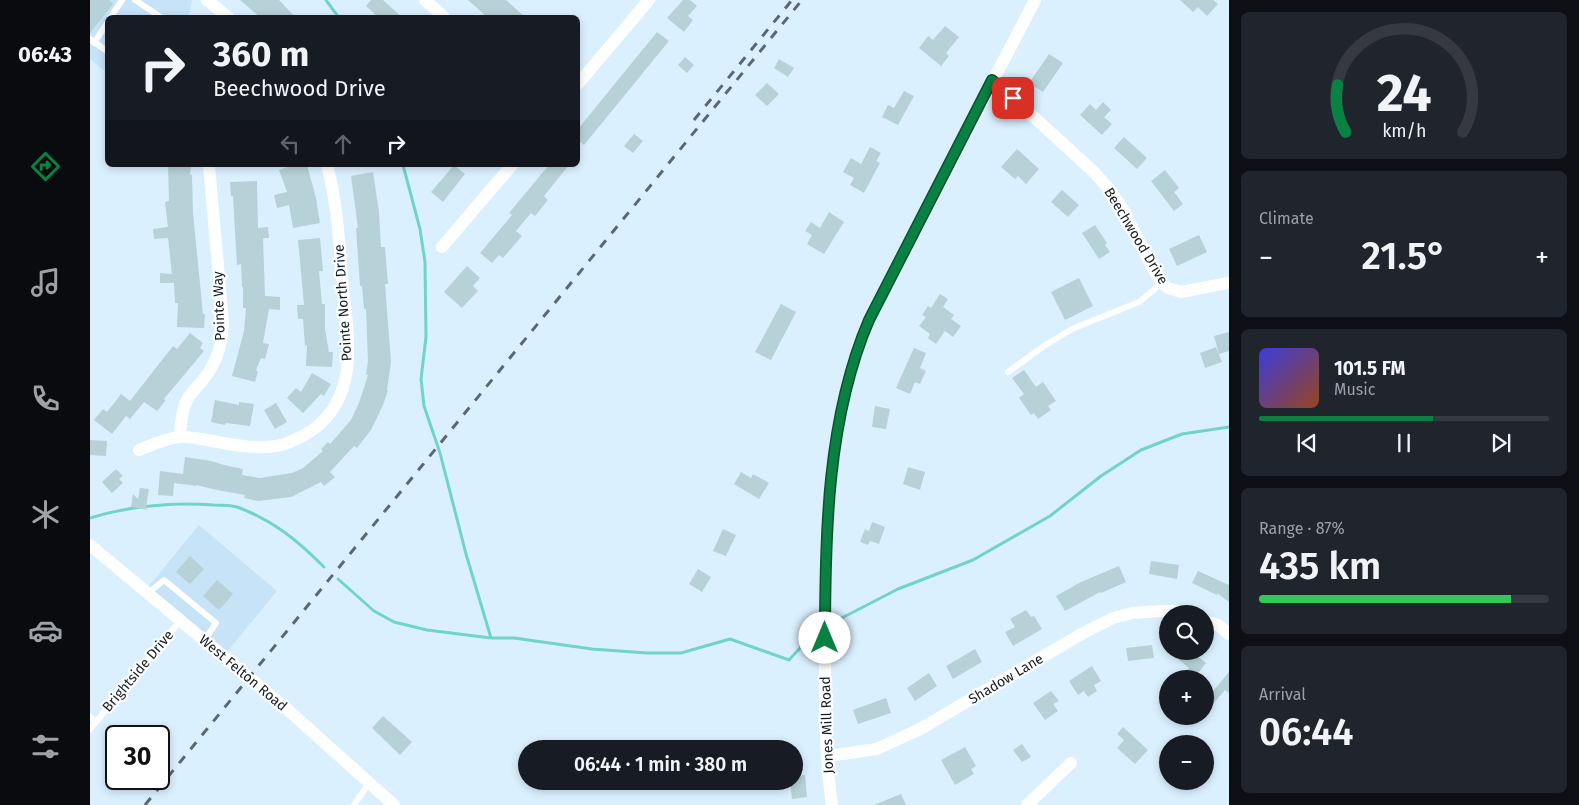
<!DOCTYPE html>
<meta charset="utf-8">
<style>
:root{--surface:#171b24;--page:#20242c;--text:#f1f3f6;--muted:#9ea1a6;--line:#363941;--accent:#0b8043}
body{margin:0;font-family:"Fira Sans",sans-serif;background:var(--page);color:var(--text);height:100vh;display:flex;flex-direction:column;font-size:19px;white-space:nowrap}
*{box-sizing:border-box;margin:0}
p{font-size:16px;color:var(--muted)}
.icon{flex:none;width:28px;height:28px;fill:none;stroke:currentColor;stroke-width:2;stroke-linecap:round;stroke-linejoin:round}
.map{position:relative;flex:1;overflow:hidden}
.drawer{display:flex;flex-direction:column;gap:12px;padding:12px;background:#0d0f14;width:350px}
.drawer>*{flex:none}
.banner{position:absolute;left:15px;top:15px;width:475px;height:152px;border-radius:8px;box-shadow:0 2px 8px #0003;background:#171b24;color:var(--text);overflow:hidden}
.tools{position:absolute;left:1069px;top:605px;display:grid;gap:10px}
.tools a{display:grid;place-items:center;width:55px;height:55px;border-radius:50%;background:var(--surface);box-shadow:0 2px 8px #0003;font-size:25px}
.speed{position:absolute;left:15px;top:725px;display:flex;gap:10px;font-size:25px;font-weight:700;text-align:center}
.speed>*{display:grid;place-content:center;width:65px;height:65px;border-radius:50%;background:var(--surface);box-shadow:0 2px 8px #0003;line-height:1}
.speed .limit{border:2px solid #111;border-radius:8px;background:#fff;color:#111}
.pin{position:absolute;display:grid;place-items:center;width:42px;height:42px;color:#fff;margin:-21px;border-radius:10px;box-shadow:0 2px 8px #0006}
.me{position:absolute;width:55px;margin:-28px;rotate:0deg;stroke-linejoin:round;filter:drop-shadow(0 0 4px #0008)}
.turn{display:flex;align-items:center;gap:18px;height:105px;padding:0 25px;font-size:22px}
.turn .icon{width:65px;height:65px;stroke-width:2.5}
.turn b{display:block;font-size:35px;line-height:42px}
.lanes{display:flex;align-items:center;height:48px;padding:0 25px;background:#0003;justify-content:center;gap:25px;direction:ltr}
.lanes .off{opacity:.35}
.big{font-size:38px;font-weight:600;line-height:1.1}
.drawer .widget{flex:1;display:flex;flex-direction:column;justify-content:center;gap:8px;min-width:0;padding:0 18px;border-radius:8px;background:var(--page)}
.drawer .dial{align-items:center;gap:0}
.dial svg{height:130px;overflow:visible;fill:none;stroke:var(--line);stroke-width:7;stroke-linecap:round;text-anchor:middle}
.dial text{fill:var(--text);stroke:none}
.song{display:flex;align-items:center;gap:15px}
.cover{width:60px;height:60px;border-radius:8px;background:linear-gradient(135deg,hsl(240 70% 55%),hsl(20 70% 35%))}
.played{height:5px;border-radius:2px;background:linear-gradient(90deg,var(--accent) 60%,var(--line) 60%)}
.keys{display:flex;justify-content:space-around;direction:ltr}
.heat{display:flex;justify-content:space-between;align-items:center;font-size:28px;direction:ltr}
.charge{height:8px;border-radius:4px;background:linear-gradient(90deg,#34c759 87%,var(--line) 0)}
.trip{position:absolute;left:428px;top:740px;width:285px;height:50px;border-radius:25px;background:var(--surface);box-shadow:0 2px 8px #0003;font-weight:600;line-height:50px;text-align:center}
main{display:flex;flex:1;min-height:0}
.dock{display:flex;flex-direction:column;width:90px;justify-content:space-around;align-items:center;background:#090b0e;color:var(--muted)}
.dock .icon{width:35px;height:35px}
.dock .selected{color:var(--accent)}
.dock b{font-size:22px;color:var(--text)}
.map>svg:first-child{display:block}
.built{fill:#c7e3f7}
.lines{fill:none;stroke-linecap:round;stroke-linejoin:round}
.stream{stroke:#71d3cc;stroke-width:3}
.building{fill:#b6d1d7}
.service{stroke:#fff;stroke-width:6}
.minor{stroke:#fff;stroke-width:12}
.rail{stroke:#5c6871;stroke-width:3;stroke-dasharray:9 9;stroke-linecap:butt}
.route-casing{stroke:#07532c;stroke-width:12}
.route{stroke:#0b8043;stroke-width:9}
.labels{text-anchor:middle;dominant-baseline:central;stroke-width:4.5;stroke-linejoin:round;paint-order:stroke}
.street-label{font-size:14px;fill:#151d22;stroke:#fff}
</style>
<main>
<nav class="dock">
<b>06:43</b>
<svg class="icon selected" aria-label="directions" viewBox="0 0 24 24"><path d="M12 3l9 9-9 9-9-9zM9 14v-3h6M13 9l2 2-2 2"/></svg>
<svg class="icon" aria-label="music" viewBox="0 0 24 24"><path d="M9 18V5l10-2v13"/><circle cx="6" cy="18" r="3"/><circle cx="16" cy="16" r="3"/></svg>
<svg class="icon" aria-label="phone" viewBox="0 0 24 24"><path d="M5 4h4l2 5-3 2q2 4 5 5l2-3 5 2v4C11 20 4 13 5 4z"/></svg>
<svg class="icon" aria-label="climate" viewBox="0 0 24 24"><path d="M12 3v18M4 7l16 10M4 17L20 7"/></svg>
<svg class="icon" aria-label="car" viewBox="0 0 24 24"><path d="M5 17H2v-5l4-1 3-4h7l3 4 3 1v5h-3M9 17h6M6 11h13"/><circle cx="7" cy="17" r="2"/><circle cx="17" cy="17" r="2"/></svg>
<svg class="icon" aria-label="filters" viewBox="0 0 24 24"><path d="M4 7h16M4 17h16"/><circle cx="9" cy="7" r="2"/><circle cx="15" cy="17" r="2"/></svg>
</nav>
<div class="map">
<svg width="1139" height="805" viewBox="0 0 1139 805">
<rect width="100%" height="100%" fill="#dbf0ff"/>
<path class="built" d="M0,0H102L99,17L18,18L17,73L0,59Z
M109,525L187,591L137,652L58,587Z"/>
<g class="lines">
<path class="stream" d="M236,0L249,18
M313,165L330,229L335,262L336,337L331,379L334,406L350,453L376,554L401,638
M0,518C40,506 83,502 124,505C132,505 140,505 147,507C183,520 207,540 234,567
M248,579L284,611L304,622L337,630L401,638H424L502,649L557,653H591L640,639L699,660L721,636
M746,621L808,589L883,560L960,516L1011,476L1051,450L1092,434L1139,427"/>
</g>
<path class="building" d="M0,0H19L23,4L0,33Z
M150,0H189L206,18H171Z
M281,0H293L313,18H289L276,6Z
M378,0H416L436,18H398Z
M593,0H600L607,6L598,16L603,20L594,32L577,18Z
M1090,0H1123L1128,4L1117,16L1108,7L1103,12Z
M855,26L869,37L856,53L859,56L851,66L829,48L838,36L843,40Z
M567,32L579,41L494,145L488,140V129Z
M959,54L973,63L953,92L939,83Z
M595,57L604,65L597,73L588,65Z
M689,59L704,68L698,77L684,68Z
M677,83L689,94L677,106L665,95Z
M814,91L824,96L808,125L792,117L798,105L804,108Z
M1013,102L1021,110L1014,117L1022,124L1012,135L990,115L1000,104L1006,110Z
M544,134L553,141L543,153L534,146Z
M1034,137L1057,158L1047,169L1024,148Z
M780,147L791,153L786,161L790,163L774,193L760,185L764,178L753,172L761,158L771,164Z
M927,149L949,169L936,184L928,176L925,179L911,167Z
M78,165H101L100,175H102L103,213L113,314H115L114,328L87,327L88,303H85L84,283H70V273L82,274L78,238L64,239L63,229L78,227L75,202L79,201Z
M204,165H217L226,198L230,223L203,228L199,205L187,208L184,195L197,192L189,170Z
M364,165L375,174L353,202L341,192Z
M459,165H479L454,196L458,200L445,216L441,213L426,231L432,236L413,258L409,255L402,263L390,253L422,215L419,213Z
M1075,170L1089,188L1084,192L1093,204L1084,211L1061,181Z
M283,172L289,212L291,247H295L298,284H295L301,362L297,390L298,391L293,405L281,430L267,448L264,446L240,472L245,477L234,486L231,482L201,497L168,501L154,498L155,495L127,490L106,485V486L84,483L83,496L68,495L70,471L93,474L95,457L121,461L134,465L153,469L152,475L170,478L202,473L213,468L233,451L231,449L238,442L240,444L261,420L269,403L278,375L276,374L278,361L276,309H274L272,286H270L266,228H268L261,176Z
M167,181L168,228L178,227L179,238H173L175,296L190,297V310L179,309L173,343L179,344L175,359L171,358L166,370L168,372L165,382L142,376L154,331L156,308H153V287H152L151,264L147,265L143,196H141L140,182Z
M972,190L989,205L978,217L961,202Z
M739,212L754,222L734,254L717,244L722,235L715,231L721,222L730,228Z
M1005,225L1017,243L1015,245L1020,252L1009,259L992,233Z
M1109,235L1117,252L1087,266L1079,249Z
M230,238L233,271H229L232,304H235V329L239,352H243L242,367L216,366L217,345L215,346L213,319H208L207,305H214L208,240Z
M377,266L390,278L383,286L388,291L372,308L354,292Z
M989,278L1003,306L975,320L961,292Z
M850,294L858,299L853,307L864,315L861,319L871,326L863,337L855,331L846,344L838,338L840,334L829,326L836,317L832,315L838,306L841,308Z
M691,304L706,312L681,360L665,352Z
M1139,332V351L1129,354L1124,336Z
M100,333L113,343L110,348L114,351L74,399L76,400L67,411L54,402L40,419L36,416L22,434L4,420L13,409L17,412L31,394L40,401L83,346L87,349Z
M1126,347L1132,362L1115,368L1110,353Z
M824,348L836,353L830,368L836,371L830,384L825,382L820,394L806,388Z
M934,370L946,387L953,382L966,401L958,406L961,410L948,419L944,413L941,415L929,398L934,394L922,378Z
M222,373L241,384L234,396L231,394L213,413L197,398L206,388L211,392Z
M125,400L149,405V402L164,404L160,426L136,423L135,425L121,422Z
M186,403L197,422L185,429L174,410Z
M785,406L800,409L796,429L782,427Z
M0,440L17,441L16,456L0,455Z
M818,467L835,472L830,490L813,484Z
M26,469L33,476L29,479L33,483L22,493L12,482Z
M651,472L661,478L663,474L679,483L669,499L644,484Z
M50,488L59,489L56,508L58,510L41,507L43,494L48,499Z
M782,522L795,527L789,544L780,541L778,545L770,542L775,529L779,531Z
M633,529L646,535L636,556L623,551Z
M100,556L114,569L100,584L86,572Z
M1061,561L1089,565L1087,579L1059,574Z
M1029,566L1036,582L1011,593L1010,592L975,611L966,596L991,582Z
M608,569L621,577L612,592L599,584Z
M1108,571L1139,585V602L1127,593V595L1102,583Z
M127,580L143,594L129,610L113,596Z
M936,610L941,617L944,616L952,629L923,646L915,632L925,627L920,619Z
M1062,645L1064,658L1038,661L1036,648Z
M885,649L892,662L863,679L856,666Z
M1094,651H1101L1116,663L1105,677L1096,671L1099,668L1088,659Z
M1002,666L1011,681L1004,685L1007,691L998,697L994,691L988,695L979,681Z
M1139,672V693L1135,690L1115,713V692L1119,696Z
M839,673L847,686L825,701L817,688Z
M961,691L969,701L963,704L968,711L955,720L943,703Z
M796,698L801,713L768,724L763,710Z
M293,716L322,742L310,755L282,728Z
M1033,727L1058,750L1045,764L1027,748L1034,740L1027,734Z
M932,744L941,757L932,762L923,750Z
M875,747L886,766L881,769L884,774L865,785L851,760Z
M715,775L717,797L702,799L700,781H704V776Z
M811,794L816,805H784Z"/>
<g class="lines">
<path class="service" d="M45,0L72,18
M20,18L32,0
M0,39L18,52
M4,43L18,22
M918,372L954,346L982,329L1049,302L1072,283
M57,594L74,580L126,623L114,641
M0,717L6,722
M0,729L90,621
M264,805L279,783"/>
<path class="minor" d="M117,0L139,18
M335,0L355,18
M903,80L1003,171L1020,190L1034,211L1062,267L1072,283L1078,288L1091,292L1139,283
M488,84L559,0
M352,247L422,165
M90,437C91,425 91,413 96,402C100,394 107,387 113,380C127,362 132,346 133,323L119,165
M49,450C61,445 75,439 88,437C95,436 104,438 111,439C135,443 162,450 186,446C200,444 212,437 224,429C272,393 257,330 252,277C249,239 247,202 237,165
M0,545L198,710L304,805
M1115,621L1128,625L1139,634
M737,756L787,749L832,728L993,633L1023,618L1042,613L1071,611H1086L1095,614
M742,805C735,758 735,709 735,661C734,549 735,425 779,320L945,0
M937,805L981,763"/>
<path class="rail" d="M604,120L702,0
M55,805L712,0"/>
</g>
<g class="lines">
<defs>
<path id="route" d="M735,638C735,534 737,418 779,320L902,80L923,98"/>
</defs>
<use href="#route" class="route-casing"/>
<use href="#route" class="route"/>
</g>
<g class="labels">
<g class="street-label">
<text transform="translate(1046 236) rotate(59)">Beechwood Drive</text>
<text transform="translate(253 303) rotate(-94)">Pointe North Drive</text>
<text transform="translate(129 306) rotate(-92)">Pointe Way</text>
<text transform="translate(48 671) rotate(-50)">Brightside Drive</text>
<text transform="translate(153 673) rotate(40)">West Felton Road</text>
<text transform="translate(916 679) rotate(-31)">Shadow Lane</text>
<text transform="translate(737 725) rotate(-92)">Jones Mill Road</text>
</g>
</g>
</svg>
<div class="tools">
<a><svg class="icon" aria-label="search" viewBox="0 0 24 24"><circle cx="10" cy="10" r="6"/><path d="M15 15l6 6"/></svg></a>
<a>+</a>
<a>−</a>
</div>
<div class="speed"><div class="limit">30</div></div>
<div class="pin" style="left:923px;top:98px;background:#d93025"><svg class="icon" aria-label="arrive" viewBox="0 0 24 24"><path d="M6 21V4h12l-3 4 3 4H6"/></svg></div>
<svg class="me" style="left:735px;top:638px" viewBox="-20 -20 40 40"><circle r="19" fill="#fff"/><path d="M0-13L10 11 0 6-10 11z" fill="#0b8043"/></svg>
<div class="trip">06:44 · 1 min · 380 m</div>
<div class="banner">
<div class="turn"><svg class="icon" aria-label="right" viewBox="0 0 24 24"><path d="M7 20v-9h11M14 6l5 5-5 5"/></svg><div><b>360 m</b>Beechwood Drive</div></div>
<div class="lanes"><svg class="icon off" aria-label="left" viewBox="0 0 24 24"><path d="M17 20v-9H6M10 6l-5 5 5 5"/></svg><svg class="icon off" aria-label="ahead" viewBox="0 0 24 24"><path d="M12 20V5M6 11l6-6 6 6"/></svg><svg class="icon" aria-label="right" viewBox="0 0 24 24"><path d="M7 20v-9h11M14 6l5 5-5 5"/></svg></div>
</div>
</div>
<section class="drawer">
<div class="widget dial"><svg viewBox="0 0 100 80">
<path d="M14 69A42 42 0 1 1 86 69"/>
<path d="M14 69A42 42 0 0 1 9 40" stroke="#0b8043"/>
<text x="50" y="56" font-size="32" font-weight="700">24</text>
<text x="50" y="72" font-size="11">km/h</text>
</svg></div>
<div class="widget"><p>Climate</p>
<div class="heat"><a>−</a><b class="big">21.5°</b><a>+</a></div>
</div>
<div class="widget">
<div class="song"><i class="cover"></i><div><b>101.5 FM</b><p>Music</p></div></div>
<div class="played"></div>
<div class="keys"><svg class="icon" aria-label="previous" viewBox="0 0 24 24"><path d="M18 5L8 12l10 7zM5 5v14"/></svg><svg class="icon" aria-label="pause" viewBox="0 0 24 24"><path d="M8 5v14M16 5v14"/></svg><svg class="icon" aria-label="next" viewBox="0 0 24 24"><path d="M6 5l10 7-10 7zM19 5v14"/></svg></div>
</div>
<div class="widget"><p>Range · 87%</p><b class="big">435 km</b><div class="charge"></div></div>
<div class="widget"><p>Arrival</p><b class="big">06:44</b></div>
</section>
</main>
